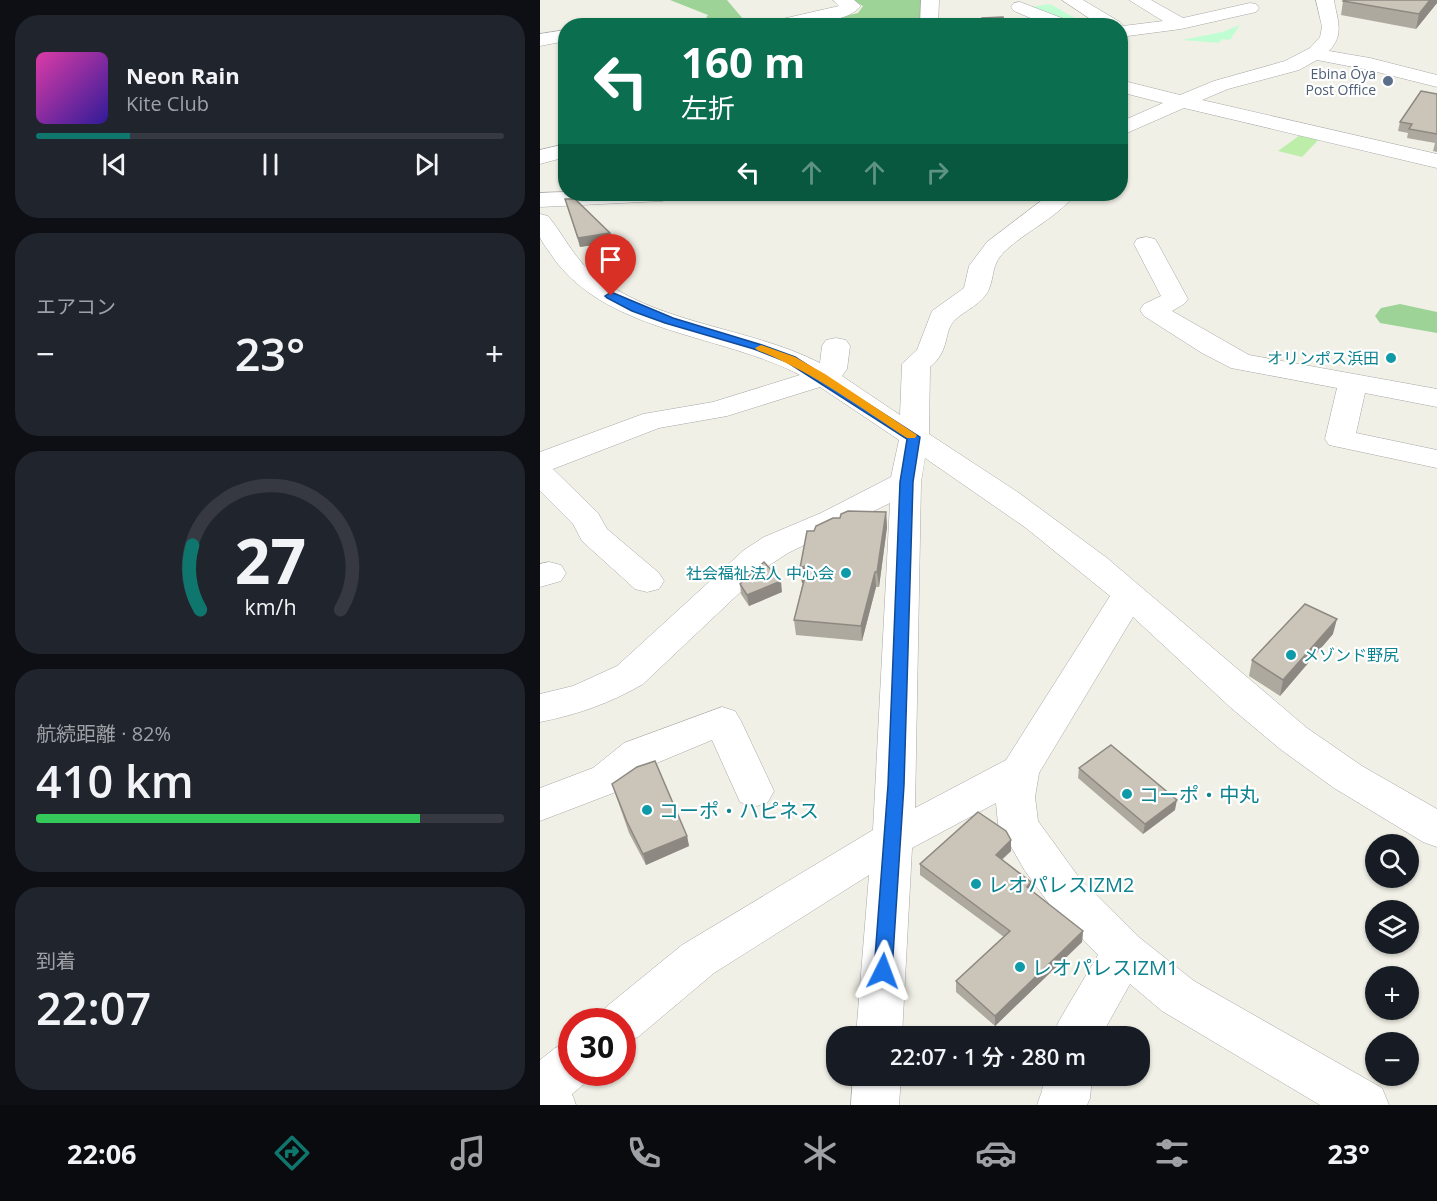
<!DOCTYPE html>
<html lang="ja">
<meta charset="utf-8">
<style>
:root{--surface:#171b24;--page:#20242c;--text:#f1f3f6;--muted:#9ea1a6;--line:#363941;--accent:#0f766e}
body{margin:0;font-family:"Open Sans","Noto Sans JP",sans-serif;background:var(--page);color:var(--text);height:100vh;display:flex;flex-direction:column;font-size:22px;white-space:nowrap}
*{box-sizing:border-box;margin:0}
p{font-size:20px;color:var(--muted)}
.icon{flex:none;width:33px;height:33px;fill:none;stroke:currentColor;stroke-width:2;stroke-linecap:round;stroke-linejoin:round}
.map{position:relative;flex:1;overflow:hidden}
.drawer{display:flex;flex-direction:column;gap:15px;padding:15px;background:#0d0f14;width:540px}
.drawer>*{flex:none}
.guide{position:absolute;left:18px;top:18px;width:570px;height:183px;border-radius:24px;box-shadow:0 2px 4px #0004;background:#0b6e4f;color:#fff;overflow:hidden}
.fabs{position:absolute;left:825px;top:834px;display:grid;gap:12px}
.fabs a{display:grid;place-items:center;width:54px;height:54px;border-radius:50%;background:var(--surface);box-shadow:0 2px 4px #0004;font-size:30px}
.speed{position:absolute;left:18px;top:1008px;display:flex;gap:12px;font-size:30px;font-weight:700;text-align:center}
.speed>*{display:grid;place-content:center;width:78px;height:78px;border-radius:50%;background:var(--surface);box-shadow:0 2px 4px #0004;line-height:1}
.speed .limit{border:9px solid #d22;background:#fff;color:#111}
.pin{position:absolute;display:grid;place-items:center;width:51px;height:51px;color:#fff;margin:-62px -26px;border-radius:50% 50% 50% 0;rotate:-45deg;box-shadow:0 0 6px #0007}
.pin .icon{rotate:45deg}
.me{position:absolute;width:66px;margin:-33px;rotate:3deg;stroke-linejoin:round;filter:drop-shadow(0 0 4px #0008)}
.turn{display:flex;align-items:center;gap:21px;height:126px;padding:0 24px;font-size:27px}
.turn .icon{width:78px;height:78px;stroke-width:2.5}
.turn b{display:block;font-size:42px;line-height:51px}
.lanes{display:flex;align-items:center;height:57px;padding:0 24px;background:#0003;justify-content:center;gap:30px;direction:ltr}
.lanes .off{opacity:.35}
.big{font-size:45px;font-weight:600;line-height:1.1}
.drawer .widget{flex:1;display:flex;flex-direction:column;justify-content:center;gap:9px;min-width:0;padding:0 21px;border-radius:24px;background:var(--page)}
.drawer .dial{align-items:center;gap:0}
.dial svg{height:156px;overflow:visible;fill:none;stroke:var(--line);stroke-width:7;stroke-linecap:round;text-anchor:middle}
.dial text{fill:var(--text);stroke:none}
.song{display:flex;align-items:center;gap:18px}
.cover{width:72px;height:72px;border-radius:9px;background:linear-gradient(135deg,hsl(320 70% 55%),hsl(250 70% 35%))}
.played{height:6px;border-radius:3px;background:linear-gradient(90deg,var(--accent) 20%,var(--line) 20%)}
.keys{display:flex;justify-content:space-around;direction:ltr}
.heat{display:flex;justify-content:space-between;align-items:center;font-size:33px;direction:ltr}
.charge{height:9px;border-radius:4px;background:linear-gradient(90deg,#34c759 82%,var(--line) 0)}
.trip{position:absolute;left:286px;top:1026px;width:324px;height:60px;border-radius:24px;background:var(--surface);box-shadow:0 2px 4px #0004;font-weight:600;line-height:60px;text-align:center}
.menu{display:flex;height:96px;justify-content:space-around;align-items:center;background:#090b0e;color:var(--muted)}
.menu .icon{width:42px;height:42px}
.menu .selected{color:var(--accent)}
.menu b{font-size:27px;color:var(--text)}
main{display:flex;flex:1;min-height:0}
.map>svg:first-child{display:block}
.grass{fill:#bdeea9}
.forest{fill:#9ed398}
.park{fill:#c1fdd2}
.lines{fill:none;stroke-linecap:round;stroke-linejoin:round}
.street-casing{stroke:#a7a7a7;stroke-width:1}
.street{fill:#fff;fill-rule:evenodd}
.wall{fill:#aea99f}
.shaded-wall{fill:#8d8982}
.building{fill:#cac4b9;stroke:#8d8982;stroke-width:1.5}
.route{fill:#1a73e8;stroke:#114b97;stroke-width:1.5}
.slow{fill:#f59e0b}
.service-dot{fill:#5c6f8a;stroke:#fff;stroke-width:2}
.culture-dot{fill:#0f9aa8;stroke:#fff;stroke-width:2}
.labels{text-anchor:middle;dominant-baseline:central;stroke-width:4.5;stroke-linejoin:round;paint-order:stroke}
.far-service-label{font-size:14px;fill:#4e5e75;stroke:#fff;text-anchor:end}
.culture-label{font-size:16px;fill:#0d838f;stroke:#fff;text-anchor:end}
.near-culture-label{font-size:20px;fill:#0d838f;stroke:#fff;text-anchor:start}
</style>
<main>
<section class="drawer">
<div class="widget">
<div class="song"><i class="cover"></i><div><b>Neon Rain</b><p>Kite Club</p></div></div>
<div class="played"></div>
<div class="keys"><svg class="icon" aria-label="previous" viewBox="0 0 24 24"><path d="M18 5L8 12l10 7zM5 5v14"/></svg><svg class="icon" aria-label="pause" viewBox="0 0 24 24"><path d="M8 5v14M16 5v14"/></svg><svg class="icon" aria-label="next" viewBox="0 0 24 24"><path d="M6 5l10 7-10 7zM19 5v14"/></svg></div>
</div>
<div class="widget"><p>エアコン</p>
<div class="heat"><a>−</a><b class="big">23°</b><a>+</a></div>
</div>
<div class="widget dial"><svg viewBox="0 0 100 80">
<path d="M14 69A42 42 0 1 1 86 69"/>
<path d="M14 69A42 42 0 0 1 10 36" stroke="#0f766e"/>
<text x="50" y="56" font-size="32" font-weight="700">27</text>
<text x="50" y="72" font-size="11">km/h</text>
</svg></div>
<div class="widget"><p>航続距離 · 82%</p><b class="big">410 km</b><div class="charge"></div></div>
<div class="widget"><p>到着</p><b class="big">22:07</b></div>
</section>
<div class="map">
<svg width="897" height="1105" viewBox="0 0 897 1105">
<rect width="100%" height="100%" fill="#f1f0e6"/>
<path class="grass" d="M763,133L781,137L762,157L738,151Z"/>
<path class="forest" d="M130,0H187L203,19L213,25H150L163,23L168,15Z
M312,0H385V25L261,26L318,13L323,6Z
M860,304L897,312V333L840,323L835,316L841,308Z"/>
<path class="park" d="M510,4L542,22L557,18L569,25H535L490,7Z
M700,25L690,40L682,39L679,43L642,40L682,32Z"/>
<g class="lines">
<defs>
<path id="street" d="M293,0H314L321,6C306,25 249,26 226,26L229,22L299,6Z
M381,0H399L398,26H380Z
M522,0H543L580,22L583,26L623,21L589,0H611L643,18L710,3L716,4L719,8L716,12L641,29L580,37V26H561Z
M776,0H794C797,20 805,34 789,51L830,58L897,75V87L829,70L777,60L759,70L688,89L662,100L897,154V168L644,108L580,136V122L623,103L580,92V80L640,95L674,81L745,61L770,48L780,37L782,27Z
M480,2L532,22L535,26H509L474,11L471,7L474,3Z
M26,30V41L0,46V34Z
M26,144V157L0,164V150Z
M26,192V194H133L130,199L122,201L0,207V193Z
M510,194H535C519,217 484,232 464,252C451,266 455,274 449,289C443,304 425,310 415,320C403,331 411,350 390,367L389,434L479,493L567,558L767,728L822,766L897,809V847L883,842L794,788L740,749L690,707L593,617L499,773L495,797L498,821L540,879L600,938L654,981L842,1088L849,1105H780L622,1011L590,984L561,1036H513L519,1021L558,955L510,905L485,871L458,824L456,803L372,848L362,1036H316L329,875L174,973L98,1037L82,1043V1022H59L66,1007L142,945L333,830L350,503L248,553L228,566L103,684C71,703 36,715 0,722V694L33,686L77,666L204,550L224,537L281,513L351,477L359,440L280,387L187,416L119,428L13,469L58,513L67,529L119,573L124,581L119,589L107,592L95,589L42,541L33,524L0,491V452L103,414L173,402L260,375C182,334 65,333 12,256C9,251 2,243 0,237C0,230 0,221 0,214L8,216C23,234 33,256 50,271C114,325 208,326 280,363L282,346L286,340L296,338L306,340L310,346L307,369L302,376L360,415L362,364L377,350L392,311L424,288L429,266L447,242ZM385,458L486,528L570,596L466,760L375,808L381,482Z
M606,237L615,239L618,244L648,299L644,304L632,311L709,355L897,389V407L825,393L816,433L897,450V468L789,445L785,439L797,388L691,368L662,353L604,316L600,310L604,304L621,296L594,244L597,239Z
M9,562L21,565L26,573L21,581L0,587V564Z
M182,707L195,711L201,721L234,791L228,802L214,807L200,802L172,740L112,765L81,790L0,821V788L53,768L84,743Z
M32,1042V1072H52L49,1080L32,1094L36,1105H0V1060L15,1048Z
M313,1076H361L359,1105H311Z
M504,1076H552L550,1098L547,1105H497L502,1091Z"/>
</defs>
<use href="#street" class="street-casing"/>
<use href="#street" class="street"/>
</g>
<path class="wall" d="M897,0V3L876,29L801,15L803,1Z
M897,94V152L893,151L895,143L867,138L868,133L858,131L860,122Z
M25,199L70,233L71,242L40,247Z
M346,512L347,527L339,587H336L322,641L256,635L254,620L263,582L262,583L260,568L274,531L300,518Z
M200,584L242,592L209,606L201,594Z
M793,634L740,696L709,676L712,660Z
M539,768L635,810L603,834L538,778Z
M72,784L147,836L149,846L106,865L89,833Z
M471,840V851L462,860L491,890L543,931L542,942L455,1026L416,992V981L464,937L380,875V864Z"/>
<path class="shaded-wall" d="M890,0H897V3L876,29L879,14Z
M70,233L71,242L40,247L38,238Z
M346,512L347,527L339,587L337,572Z
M268,565L269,580L262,583L260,568Z
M335,572L336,587L322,641L321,626Z
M241,581L242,592L209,606L207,595Z
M797,619L793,634L740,696L743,680Z
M637,800L635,810L603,834L605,824Z
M147,836L149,846L106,865L103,854Z
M471,840V851L455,865L456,855Z
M491,882V892L487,887Z
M543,931L542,942L455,1026V1016Z"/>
<path class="building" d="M804,0H890L879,14L803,1Z
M463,17L466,26H444L442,18Z
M881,91L897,94V134L869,129L872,124L860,122Z
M25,199H35L70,233L38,238Z
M308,511L346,512L337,572H335L321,626L254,620L268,565L260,568L267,531H274L276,526L293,518H300L301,514Z
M224,562L241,581L207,595L200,584Z
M765,604L797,619L743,680L712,660Z
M571,745L637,800L605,824L539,768Z
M115,761L147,836L103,854L87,822L72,784L97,767Z
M438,812L466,831L471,840L456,855L491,882L487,887L543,931L455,1016L416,981L470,931L380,864Z"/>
<path class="route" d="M71,292L133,318L222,345L255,357L380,437L373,482L364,785L352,971L349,977L343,979L336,977L334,971L348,785L360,482L367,439L247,362L214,349L125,323L92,311L67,298L65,296Z"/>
<path class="slow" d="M221,345L255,357L285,374L377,435L375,438H367C318,406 271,371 217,350L215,348Z"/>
<circle class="service-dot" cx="848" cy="81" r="6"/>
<g class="culture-dot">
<circle cx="851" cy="358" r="6"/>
<circle cx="306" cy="573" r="6"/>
<circle cx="751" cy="655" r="6"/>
<circle cx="587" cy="794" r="6"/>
<circle cx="107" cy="810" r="6"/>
<circle cx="436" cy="884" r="6"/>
<circle cx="480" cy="967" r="6"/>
</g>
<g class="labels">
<g class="far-service-label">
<text x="836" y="73">Ebina Ōya<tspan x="836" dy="16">Post Office</tspan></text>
</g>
<g class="culture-label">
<text x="839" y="358">オリンポス浜田</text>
<text x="294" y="573">社会福祉法人 中心会</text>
<text x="763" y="655" text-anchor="start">メゾンド野尻</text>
</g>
<g class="near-culture-label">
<text x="599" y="794">コーポ・中丸</text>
<text x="119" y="810">コーポ・ハピネス</text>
<text x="448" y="884">レオパレスIZM2</text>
<text x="492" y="967">レオパレスIZM1</text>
</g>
</g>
</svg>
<div class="fabs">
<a><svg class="icon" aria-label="search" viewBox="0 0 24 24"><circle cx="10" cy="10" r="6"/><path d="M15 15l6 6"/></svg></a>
<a><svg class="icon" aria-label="layers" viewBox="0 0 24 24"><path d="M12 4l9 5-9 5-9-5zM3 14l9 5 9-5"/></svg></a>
<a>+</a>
<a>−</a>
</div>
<div class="speed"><div class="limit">30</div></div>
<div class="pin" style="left:71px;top:296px;background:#d93025"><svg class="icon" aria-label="arrive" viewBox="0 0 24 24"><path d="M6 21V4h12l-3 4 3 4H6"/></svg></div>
<svg class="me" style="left:343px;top:971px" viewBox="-20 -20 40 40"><path d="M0-17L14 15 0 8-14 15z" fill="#1a73e8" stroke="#fff" stroke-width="4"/></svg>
<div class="trip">22:07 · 1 分 · 280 m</div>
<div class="guide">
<div class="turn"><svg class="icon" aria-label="left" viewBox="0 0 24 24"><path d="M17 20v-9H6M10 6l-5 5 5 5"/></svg><div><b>160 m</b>左折</div></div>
<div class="lanes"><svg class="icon" aria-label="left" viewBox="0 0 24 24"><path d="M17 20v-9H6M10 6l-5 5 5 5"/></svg><svg class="icon off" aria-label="ahead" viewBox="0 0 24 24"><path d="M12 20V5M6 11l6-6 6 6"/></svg><svg class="icon off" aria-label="ahead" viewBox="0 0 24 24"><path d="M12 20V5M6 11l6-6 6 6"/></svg><svg class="icon off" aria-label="right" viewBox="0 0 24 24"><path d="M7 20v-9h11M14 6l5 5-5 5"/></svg></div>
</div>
</div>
</main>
<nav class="menu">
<b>22:06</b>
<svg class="icon selected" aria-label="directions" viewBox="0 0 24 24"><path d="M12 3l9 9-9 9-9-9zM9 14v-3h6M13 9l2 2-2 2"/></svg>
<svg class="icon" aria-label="music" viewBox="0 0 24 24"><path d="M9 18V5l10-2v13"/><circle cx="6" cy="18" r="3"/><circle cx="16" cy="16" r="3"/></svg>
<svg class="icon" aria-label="phone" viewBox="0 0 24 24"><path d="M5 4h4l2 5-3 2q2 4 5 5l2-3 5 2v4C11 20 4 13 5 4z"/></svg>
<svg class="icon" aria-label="climate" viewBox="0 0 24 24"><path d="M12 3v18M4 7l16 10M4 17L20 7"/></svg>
<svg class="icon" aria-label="car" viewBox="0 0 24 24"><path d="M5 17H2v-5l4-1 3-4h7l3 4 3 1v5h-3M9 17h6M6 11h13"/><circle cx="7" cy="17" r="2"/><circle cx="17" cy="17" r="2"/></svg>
<svg class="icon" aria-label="filters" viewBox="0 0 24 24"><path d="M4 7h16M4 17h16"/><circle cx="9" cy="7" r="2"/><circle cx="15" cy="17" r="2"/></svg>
<b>23°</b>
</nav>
